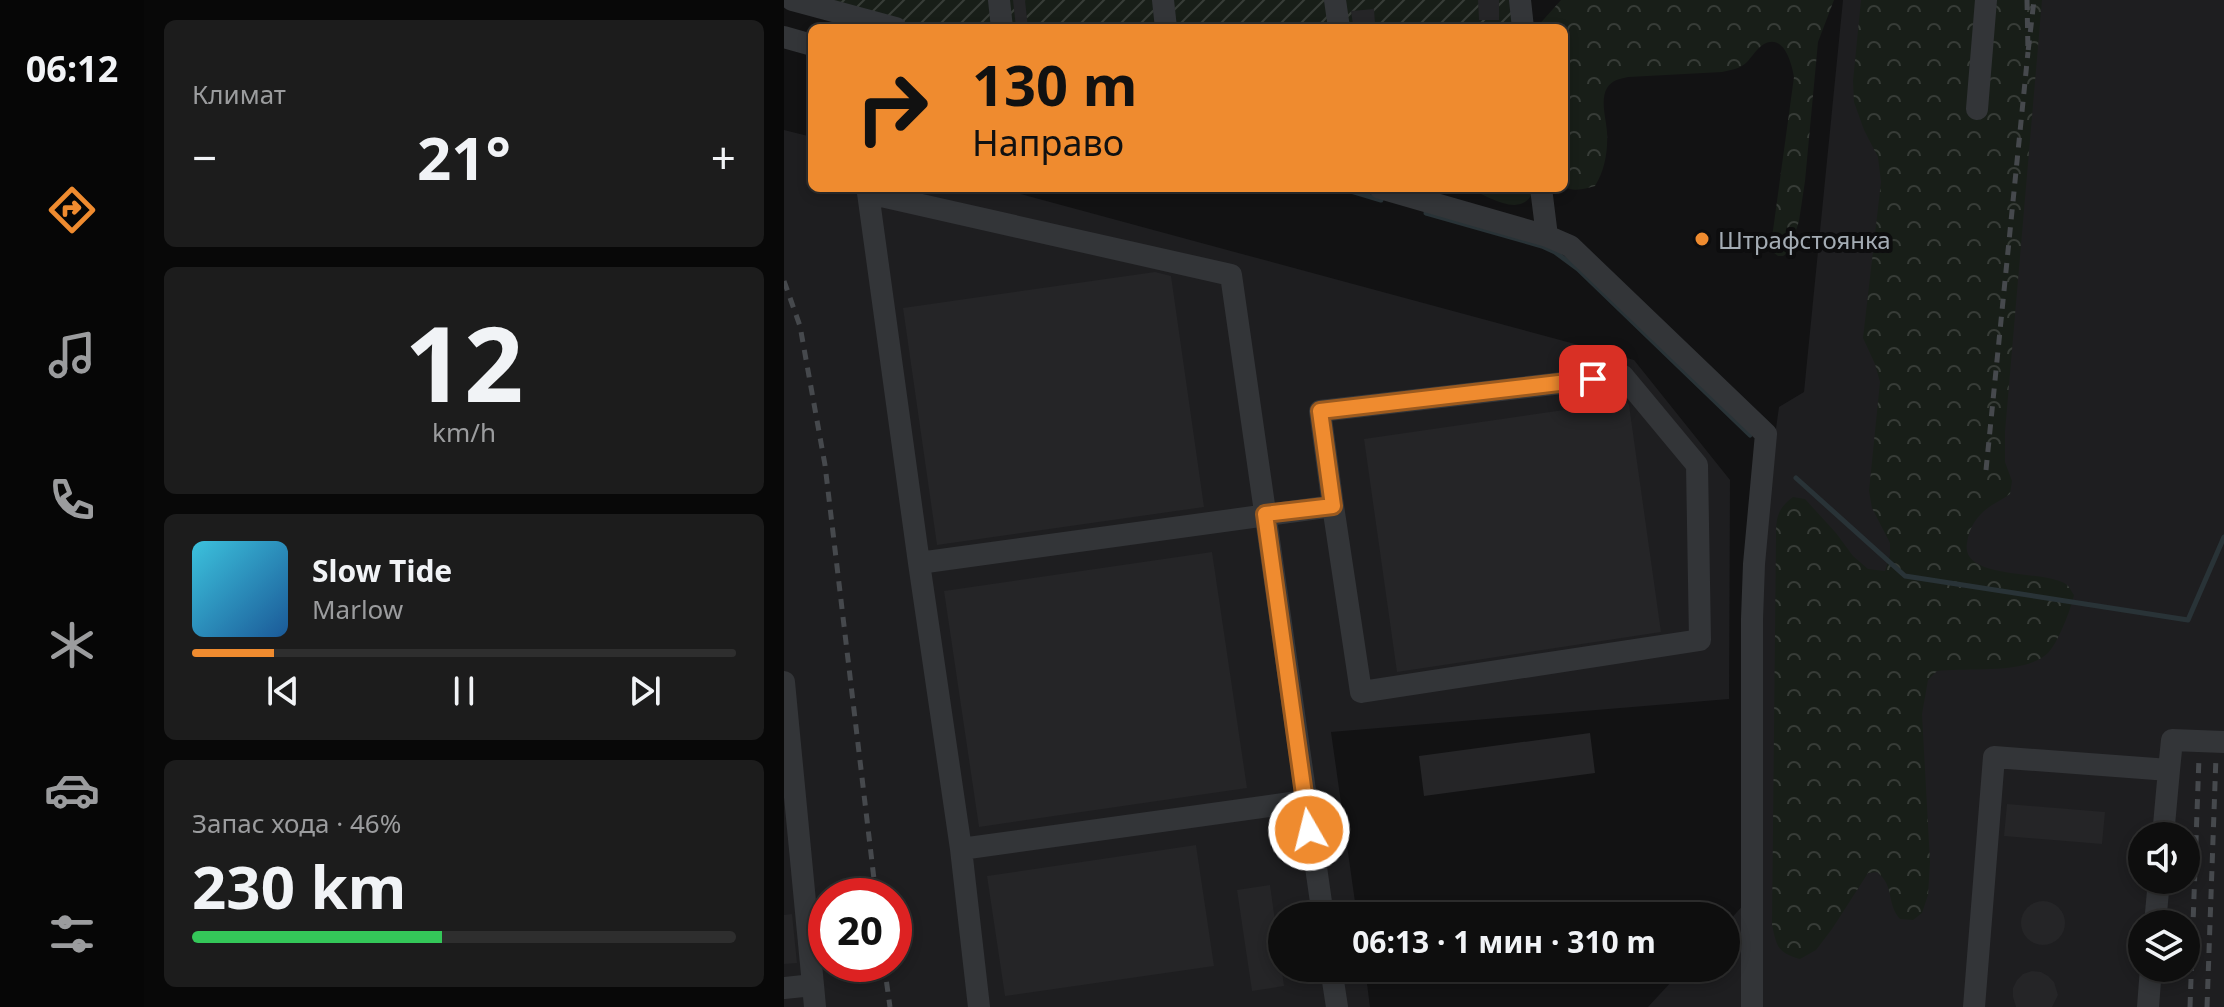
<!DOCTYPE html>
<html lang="ru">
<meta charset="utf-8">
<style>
:root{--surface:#0e0e0e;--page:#1c1c1c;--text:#f1f3f6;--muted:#9b9c9e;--line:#2e2e2e;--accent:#ef8b2f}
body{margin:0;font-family:"Noto Sans",sans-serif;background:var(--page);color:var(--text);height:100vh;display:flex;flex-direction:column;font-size:30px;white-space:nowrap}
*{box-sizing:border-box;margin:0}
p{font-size:26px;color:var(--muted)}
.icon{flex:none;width:44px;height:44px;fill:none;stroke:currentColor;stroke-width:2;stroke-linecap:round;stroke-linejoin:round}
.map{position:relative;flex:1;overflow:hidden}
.side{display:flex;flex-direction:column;gap:20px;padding:20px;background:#080808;width:640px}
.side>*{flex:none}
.top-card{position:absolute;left:24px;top:24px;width:760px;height:168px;border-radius:12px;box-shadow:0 4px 12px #0003,0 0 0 2px var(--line);background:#ef8b2f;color:#111;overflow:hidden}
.fabs{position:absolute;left:1344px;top:822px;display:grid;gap:16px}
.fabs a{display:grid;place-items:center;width:72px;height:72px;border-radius:50%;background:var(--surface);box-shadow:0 4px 12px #0003,0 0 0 2px var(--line);font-size:40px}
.speed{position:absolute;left:24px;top:878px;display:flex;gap:16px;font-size:40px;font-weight:700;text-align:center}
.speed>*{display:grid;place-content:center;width:104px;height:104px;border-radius:50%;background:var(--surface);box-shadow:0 4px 12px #0003,0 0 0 2px var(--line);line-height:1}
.speed .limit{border:12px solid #d22;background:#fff;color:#111}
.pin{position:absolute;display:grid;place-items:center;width:68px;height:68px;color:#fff;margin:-34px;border-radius:16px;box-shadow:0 4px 12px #0006}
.me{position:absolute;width:88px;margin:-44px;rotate:352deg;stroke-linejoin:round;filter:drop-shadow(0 0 6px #0008)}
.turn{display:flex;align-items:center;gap:28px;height:168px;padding:0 32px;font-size:36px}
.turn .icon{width:104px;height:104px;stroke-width:2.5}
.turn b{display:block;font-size:56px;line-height:68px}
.big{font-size:60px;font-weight:700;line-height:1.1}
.side .widget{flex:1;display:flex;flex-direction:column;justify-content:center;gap:12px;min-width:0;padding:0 28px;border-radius:12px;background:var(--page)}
.side .dial{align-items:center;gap:0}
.dial b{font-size:104px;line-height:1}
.song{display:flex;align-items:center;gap:24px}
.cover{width:96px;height:96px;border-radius:12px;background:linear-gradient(135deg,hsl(190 70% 55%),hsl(210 70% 35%))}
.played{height:8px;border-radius:4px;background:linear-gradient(90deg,var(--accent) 15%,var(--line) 15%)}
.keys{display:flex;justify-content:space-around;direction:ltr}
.heat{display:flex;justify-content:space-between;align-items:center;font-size:44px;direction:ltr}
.charge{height:12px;border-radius:6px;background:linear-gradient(90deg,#34c759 46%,var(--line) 0)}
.trip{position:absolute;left:484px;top:902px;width:472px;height:80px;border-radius:40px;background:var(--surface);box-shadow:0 4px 12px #0003,0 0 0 2px var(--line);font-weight:700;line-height:80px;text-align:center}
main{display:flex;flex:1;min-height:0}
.tab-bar{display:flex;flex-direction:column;width:144px;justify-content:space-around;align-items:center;background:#060606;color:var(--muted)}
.tab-bar .icon{width:56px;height:56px}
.tab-bar .active{color:var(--accent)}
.tab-bar b{font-size:36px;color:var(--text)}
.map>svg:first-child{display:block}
.built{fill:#1e1e20;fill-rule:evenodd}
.forest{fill:url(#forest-crowns)}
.garden{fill:url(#garden-furrows)}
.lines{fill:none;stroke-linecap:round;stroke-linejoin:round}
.stream{stroke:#293337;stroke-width:5}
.building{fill:#252527}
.minor{stroke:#333538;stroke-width:22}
.rail{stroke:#46494d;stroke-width:5;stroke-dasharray:10 8;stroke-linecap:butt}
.route-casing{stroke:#9b5a1f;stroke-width:20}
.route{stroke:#ef8b2f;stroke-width:14}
.poi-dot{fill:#ef8b2f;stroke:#0d0d0e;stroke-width:3}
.labels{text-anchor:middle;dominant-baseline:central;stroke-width:8;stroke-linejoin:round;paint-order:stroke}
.poi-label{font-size:24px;fill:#a4acb4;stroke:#0d0d0e;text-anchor:start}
</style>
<main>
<nav class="tab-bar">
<b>06:12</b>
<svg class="icon active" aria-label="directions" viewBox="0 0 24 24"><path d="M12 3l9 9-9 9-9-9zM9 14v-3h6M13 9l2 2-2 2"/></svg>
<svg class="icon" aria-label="music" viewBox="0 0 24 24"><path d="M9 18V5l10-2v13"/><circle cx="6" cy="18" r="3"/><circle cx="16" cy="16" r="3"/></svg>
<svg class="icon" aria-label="phone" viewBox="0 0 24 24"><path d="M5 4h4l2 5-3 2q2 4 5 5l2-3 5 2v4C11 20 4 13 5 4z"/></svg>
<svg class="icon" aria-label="climate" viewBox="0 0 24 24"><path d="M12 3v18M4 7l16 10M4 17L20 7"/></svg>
<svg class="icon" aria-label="car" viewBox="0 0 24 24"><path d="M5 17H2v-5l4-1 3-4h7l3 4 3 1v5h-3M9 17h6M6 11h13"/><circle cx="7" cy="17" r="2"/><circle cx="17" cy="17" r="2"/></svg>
<svg class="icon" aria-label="filters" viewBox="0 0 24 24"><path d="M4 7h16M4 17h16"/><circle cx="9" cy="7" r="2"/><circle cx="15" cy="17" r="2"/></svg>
</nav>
<section class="side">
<div class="widget"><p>Климат</p>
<div class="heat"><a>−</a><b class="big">21°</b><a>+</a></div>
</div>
<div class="widget dial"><b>12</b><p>km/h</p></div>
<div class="widget">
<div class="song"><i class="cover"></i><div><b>Slow Tide</b><p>Marlow</p></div></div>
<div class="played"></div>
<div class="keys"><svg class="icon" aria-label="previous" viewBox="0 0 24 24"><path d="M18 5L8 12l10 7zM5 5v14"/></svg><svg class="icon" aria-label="pause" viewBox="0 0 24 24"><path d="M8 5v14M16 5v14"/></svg><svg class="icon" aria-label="next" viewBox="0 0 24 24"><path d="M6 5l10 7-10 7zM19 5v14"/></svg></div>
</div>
<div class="widget"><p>Запас хода · 46%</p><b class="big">230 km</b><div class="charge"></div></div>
</section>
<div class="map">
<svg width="1440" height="1007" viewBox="0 0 1440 1007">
<defs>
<pattern id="forest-crowns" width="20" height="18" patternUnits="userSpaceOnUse" patternTransform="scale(2)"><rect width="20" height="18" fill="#181e18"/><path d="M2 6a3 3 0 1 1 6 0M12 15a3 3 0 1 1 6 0" fill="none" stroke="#373c37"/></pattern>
<pattern id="garden-furrows" width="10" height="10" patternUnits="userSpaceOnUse" patternTransform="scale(2)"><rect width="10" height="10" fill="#181e18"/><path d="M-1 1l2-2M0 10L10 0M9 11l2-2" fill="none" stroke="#373c37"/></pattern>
</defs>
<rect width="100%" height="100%" fill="#121213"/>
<path class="built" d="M1059,0H1440V1007H971L980,514L995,407L1020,392ZM1358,836H1402V880H1358ZM1358,924H1402V968H1358Z
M0,130L28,137V188H214L850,360L946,480L945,699L547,732L573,916H498V968H581L586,1007H0ZM42,896H110V964H42Z
M964,900V1007H864L900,968H942V924Z"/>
<path class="forest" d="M777,0H1050L1034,42L1021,181L1015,221L1005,252L999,256H994L989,252L987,245L1010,77C1008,64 1000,33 980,44C973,48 968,57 962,63C955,69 947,70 938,72L844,77C835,79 828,80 823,88C816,100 822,118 823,132C824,151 821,170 811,186C801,189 790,192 780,187V28H752Z
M1077,0H1258L1221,432V462L1228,481L1226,494C1218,500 1208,504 1200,511C1190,520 1185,530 1183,543C1176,581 1263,569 1283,585C1285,586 1289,594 1290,595C1287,609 1274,643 1264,653C1241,675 1183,667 1153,671L1144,680L1138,714L1146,862L1144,895L1138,913L1129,920L1116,919C1102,903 1111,886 1093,872L1084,873L1048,929L1032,950L1016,959C993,952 993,947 988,925L992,537C992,518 993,509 1009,497L1021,499L1052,533L1069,556L1084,569L1101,571L1106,555V543L1088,508L1085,491L1096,382L1091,364L1079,338L1097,182L1094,157L1080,130L1070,102L1069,81Z
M685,188H750C741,221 705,197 685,188Z"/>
<path class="garden" d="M0,0H727L729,28H90Z"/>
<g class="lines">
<path class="stream" d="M557,188L597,200
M642,213L758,246L771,252L794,269L966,435
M1012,478L1121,576L1404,620L1440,537"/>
</g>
<path class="building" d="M229,0H241L244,28H232Z
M694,0H715V20H695Z
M590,9L591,23L569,25L567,11Z
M371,272L387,276L420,507L153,545L119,308Z
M842,401L845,405L877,632L613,672L580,439Z
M428,552L463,788L195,827L160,591Z
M806,733L811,773L640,796L635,756Z
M1223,804L1321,812L1318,844L1220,836Z
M412,845L430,966L221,996L203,876Z
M486,885L500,986L468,991L453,890Z
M1237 923a22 22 0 1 1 44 0a22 22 0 1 1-44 0Z
M8,914L13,963L0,964V915Z
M1248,971L1257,972L1264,976L1270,982L1274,995L1268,1007H1232L1229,997V988L1233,980L1239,974Z"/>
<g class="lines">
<path class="minor" d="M8,0L112,28
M215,0L218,28
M379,0L382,28
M551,0L555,28
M736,0L739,28
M0,37L28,45
M1193,109L1202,0
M596,188L763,236L786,246L982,434L970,564L968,619V1007
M757,188L763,236
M135,563L549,506L577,692L916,640L913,465L839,376L536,411L549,506
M0,682L29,985L0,988
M1385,770L1388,740L1440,742
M177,849L521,801
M1371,924L1375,880
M547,968L553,1007
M29,985L31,1007
M195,1007L177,849L135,563L84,193L447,275L539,916
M1190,1007L1210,757L1385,770L1379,836
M1364,1007L1367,968"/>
<path class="rail" d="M1243,0L1244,52L1250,0
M0,281L16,326L41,465L92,896
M1202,470L1244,52
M100,964L106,1007
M1406,1007L1415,757
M1423,1007L1432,756"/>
</g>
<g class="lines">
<defs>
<path id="route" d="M525,830L481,514L549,506L536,411L809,379"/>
</defs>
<use href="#route" class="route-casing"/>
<use href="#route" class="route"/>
</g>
<circle class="poi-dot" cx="918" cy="239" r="8"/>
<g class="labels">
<g class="poi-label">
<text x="934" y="239">Штрафстоянка</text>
</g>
</g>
</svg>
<div class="fabs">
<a><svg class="icon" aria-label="sound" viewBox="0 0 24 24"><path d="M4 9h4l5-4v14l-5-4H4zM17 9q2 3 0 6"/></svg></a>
<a><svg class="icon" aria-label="layers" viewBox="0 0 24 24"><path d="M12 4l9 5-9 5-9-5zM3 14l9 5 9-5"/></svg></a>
</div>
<div class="speed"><div class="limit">20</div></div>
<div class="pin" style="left:809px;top:379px;background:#d93025"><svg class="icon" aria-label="arrive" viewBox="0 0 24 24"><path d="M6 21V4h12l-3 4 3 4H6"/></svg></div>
<svg class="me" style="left:525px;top:830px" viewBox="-20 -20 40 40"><circle r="17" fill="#ef8b2f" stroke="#fff" stroke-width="3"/><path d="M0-11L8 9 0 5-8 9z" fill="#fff"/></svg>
<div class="trip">06:13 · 1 мин · 310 m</div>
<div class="top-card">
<div class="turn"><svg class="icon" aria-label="right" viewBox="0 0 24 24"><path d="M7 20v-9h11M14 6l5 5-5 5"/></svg><div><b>130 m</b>Направо</div></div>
</div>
</div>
</main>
